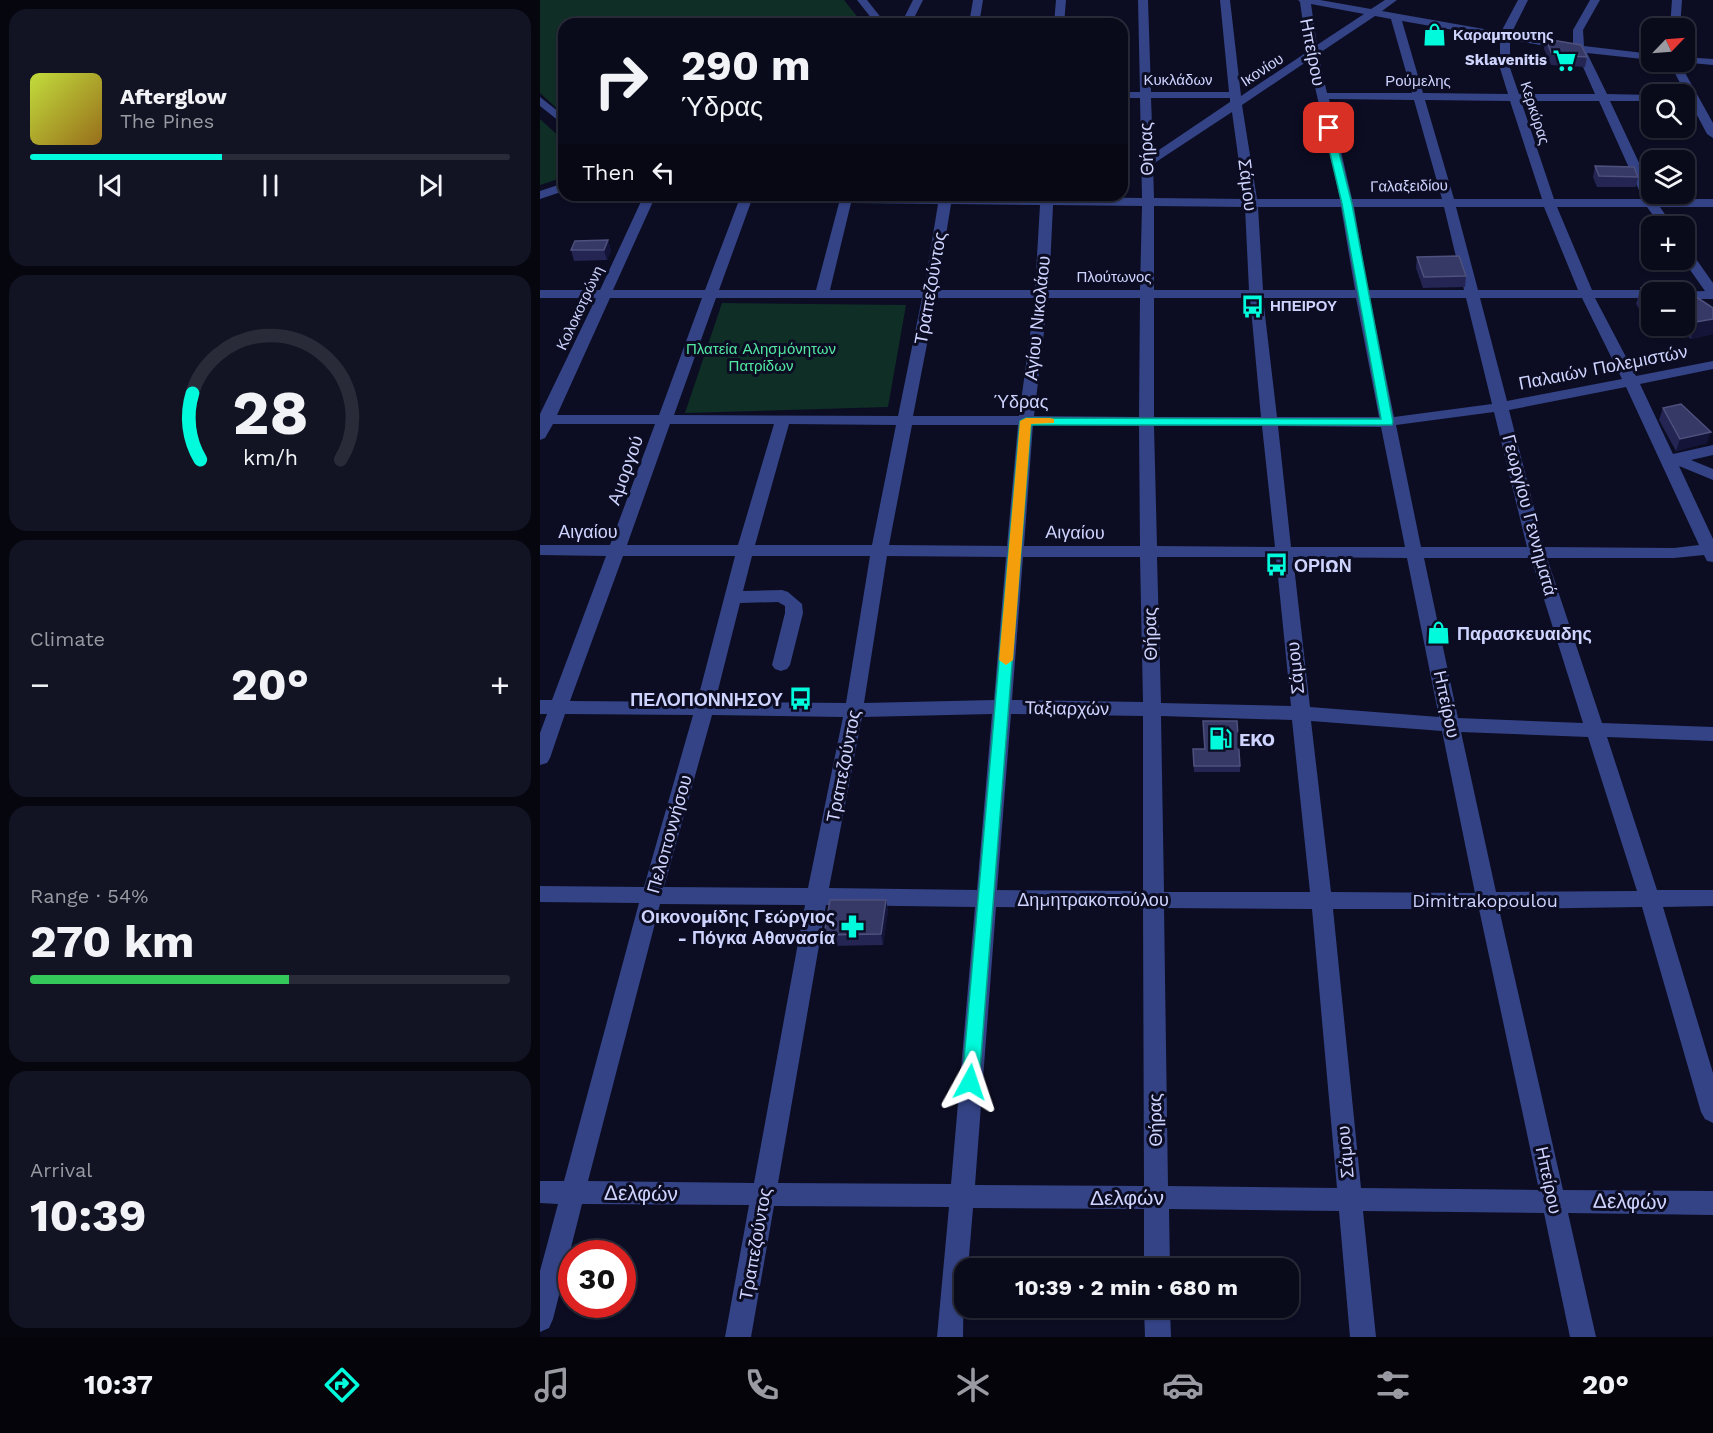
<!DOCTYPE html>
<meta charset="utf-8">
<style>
:root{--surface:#090a1a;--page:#121323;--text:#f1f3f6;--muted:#999aa2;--line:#292b39;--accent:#00fadb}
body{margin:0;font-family:"Work Sans",sans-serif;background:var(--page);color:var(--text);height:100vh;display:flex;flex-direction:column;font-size:22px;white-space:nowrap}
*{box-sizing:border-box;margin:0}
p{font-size:20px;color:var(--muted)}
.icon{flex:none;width:33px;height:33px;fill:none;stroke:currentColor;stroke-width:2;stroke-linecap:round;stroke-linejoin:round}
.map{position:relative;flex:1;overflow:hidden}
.details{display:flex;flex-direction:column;gap:9px;padding:9px;background:#05060e;width:540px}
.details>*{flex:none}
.banner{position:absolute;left:18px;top:18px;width:570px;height:183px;border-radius:18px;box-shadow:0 2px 4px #0004,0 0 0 2px var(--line);background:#090a1a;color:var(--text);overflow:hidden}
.needle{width:39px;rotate:65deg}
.tools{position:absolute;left:1101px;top:18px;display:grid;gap:12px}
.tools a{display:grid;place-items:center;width:54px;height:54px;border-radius:12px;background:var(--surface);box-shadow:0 2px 4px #0004,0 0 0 2px var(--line);font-size:30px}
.speed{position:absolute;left:18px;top:1240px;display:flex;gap:12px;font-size:30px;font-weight:700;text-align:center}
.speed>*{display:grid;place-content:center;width:78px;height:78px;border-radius:50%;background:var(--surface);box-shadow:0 2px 4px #0004,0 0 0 2px var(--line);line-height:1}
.speed .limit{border:9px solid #d22;background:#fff;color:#111}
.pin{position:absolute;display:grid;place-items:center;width:51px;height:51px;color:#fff;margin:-26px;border-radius:12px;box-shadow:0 3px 9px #0006}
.me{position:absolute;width:66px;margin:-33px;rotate:5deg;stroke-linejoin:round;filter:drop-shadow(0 0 4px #0008)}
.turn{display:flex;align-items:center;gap:21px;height:126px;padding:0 24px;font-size:27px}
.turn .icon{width:78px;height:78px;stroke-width:2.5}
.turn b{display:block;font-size:42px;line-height:51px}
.then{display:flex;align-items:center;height:57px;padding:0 24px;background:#0003;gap:12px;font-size:22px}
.big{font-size:45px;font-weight:700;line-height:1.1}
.details .widget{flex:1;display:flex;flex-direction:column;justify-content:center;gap:9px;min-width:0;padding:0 21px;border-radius:18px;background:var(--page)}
.details .dial{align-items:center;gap:0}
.dial svg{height:156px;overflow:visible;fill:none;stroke:var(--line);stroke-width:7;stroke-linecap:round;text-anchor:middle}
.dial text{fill:var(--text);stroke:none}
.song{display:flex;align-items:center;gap:18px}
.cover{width:72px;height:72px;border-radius:9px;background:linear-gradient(135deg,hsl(70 70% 55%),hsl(40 70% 35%))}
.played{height:6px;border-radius:3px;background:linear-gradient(90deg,var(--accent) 40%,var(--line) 40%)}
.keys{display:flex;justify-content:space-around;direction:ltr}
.heat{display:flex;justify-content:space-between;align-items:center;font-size:33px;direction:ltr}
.charge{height:9px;border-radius:4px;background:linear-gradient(90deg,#34c759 54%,var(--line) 0)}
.trip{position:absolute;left:414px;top:1258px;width:345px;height:60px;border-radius:18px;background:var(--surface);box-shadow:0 2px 4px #0004,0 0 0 2px var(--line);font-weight:700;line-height:60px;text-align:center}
.dock{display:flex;height:96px;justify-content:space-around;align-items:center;background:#04040a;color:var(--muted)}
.dock .icon{width:42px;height:42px}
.dock .selected{color:var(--accent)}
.dock b{font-size:27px;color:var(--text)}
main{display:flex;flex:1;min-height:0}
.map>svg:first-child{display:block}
.green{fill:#0f2e26}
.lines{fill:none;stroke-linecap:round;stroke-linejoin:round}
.minor{fill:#344385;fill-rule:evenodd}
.wall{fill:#242552}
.shaded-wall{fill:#131437}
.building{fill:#363865;stroke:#4e507d;stroke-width:1.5}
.route{fill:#00fadb;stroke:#00a28e;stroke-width:1.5}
.slow{fill:#f59e0b}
.labels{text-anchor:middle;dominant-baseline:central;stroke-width:6;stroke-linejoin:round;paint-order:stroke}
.far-poi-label{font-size:15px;font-weight:bold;fill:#cfd4ff;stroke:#0c0d23;text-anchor:start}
.far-street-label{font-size:15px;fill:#cfd4ff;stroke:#0c0d23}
.far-park-label{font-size:15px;fill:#53e7a1;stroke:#0c0d23}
.street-label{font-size:18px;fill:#cfd4ff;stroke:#0c0d23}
.poi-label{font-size:18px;font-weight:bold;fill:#cfd4ff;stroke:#0c0d23;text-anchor:start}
.near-street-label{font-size:21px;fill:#cfd4ff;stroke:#0c0d23}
</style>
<main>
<section class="details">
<div class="widget">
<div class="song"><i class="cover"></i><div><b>Afterglow</b><p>The Pines</p></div></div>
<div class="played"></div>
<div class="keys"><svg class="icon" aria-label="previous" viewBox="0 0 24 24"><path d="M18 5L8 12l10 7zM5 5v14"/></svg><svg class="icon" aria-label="pause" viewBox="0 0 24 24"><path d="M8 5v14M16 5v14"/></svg><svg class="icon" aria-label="next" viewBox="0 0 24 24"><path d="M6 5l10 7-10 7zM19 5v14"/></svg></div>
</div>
<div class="widget dial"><svg viewBox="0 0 100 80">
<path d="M14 69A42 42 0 1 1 86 69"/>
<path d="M14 69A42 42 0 0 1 10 35" stroke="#00fadb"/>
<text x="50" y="56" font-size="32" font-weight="700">28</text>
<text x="50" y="72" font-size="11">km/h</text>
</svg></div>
<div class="widget"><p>Climate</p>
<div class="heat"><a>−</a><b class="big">20°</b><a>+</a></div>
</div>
<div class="widget"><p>Range · 54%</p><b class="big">270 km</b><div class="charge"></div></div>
<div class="widget"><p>Arrival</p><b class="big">10:39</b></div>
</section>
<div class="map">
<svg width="1173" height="1337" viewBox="0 0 1173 1337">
<rect width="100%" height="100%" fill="#0c0d23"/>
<path class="green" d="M0,0H304L323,24H24V115L0,93Z
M0,119L24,141V177L0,185Z
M182,303L366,305L348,407L145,413Z"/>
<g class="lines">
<path class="minor" d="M317,0H327L346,24H336Z
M373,0H383L371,24H361Z
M433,0H443L439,24H429Z
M516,0H526L524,24H514Z
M598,0H608L611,92H689L680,0H690L701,96L767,52L760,2L758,0H780L831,9L845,0H857L842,11L961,32L978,0H988L971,34L1033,44V30L1050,0H1060L1043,30L1044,46L1112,54V60L1047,53L1067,94L1112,95V101H1070L1116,199H1173V207H1120L1133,226H1121L1107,207H1017L1052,290H1112L1118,292H1112V298H1055L1096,376L1173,361V369L1100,384L1133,454L1173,445V455L1151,460L1173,469V480L1139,466L1173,539V562L1167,561L1164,555L1134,558H1007L1062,723L1173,727V741L1067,737L1117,890H1173V906L1123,907L1173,1073V1123L1165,1119L1161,1112L1102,907L959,909L1023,1190L1173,1191V1215L1028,1213L1056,1337H1030L1004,1213L823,1211L836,1337H810L799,1211L629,1209L630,1269H604V1209L433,1208L428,1269H424L423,1337H397L409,1207L234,1206L211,1337H185L209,1205L42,1204L13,1319L9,1328L0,1332V1271L18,1204L0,1203V1181H24L99,903L0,902V886L104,887L153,715L25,714L10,758L7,763L0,765V733L7,714H0V700H12L66,556L0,555V545H70L115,424H13L5,438L0,440V414L56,298H0V290H60L104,195H116L73,290H165L201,195L501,197V195H513V197L602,198L600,98H582V92H600ZM771,4L824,14L777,45ZM835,16L851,19L872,93H787L778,54ZM862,21L960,38V68L968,94L883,93ZM970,40L1036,51L1055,94H979L970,68ZM769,60L800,199H717L702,105ZM611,98H690V102L613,154ZM789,99L874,100L902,199H812ZM885,100L970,101L1002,199H914ZM981,101H1059L1103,199H1014ZM692,112L704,199L614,198L613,164ZM211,202L299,203L276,290H179ZM311,203L398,204L384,290H290ZM411,204L500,205L495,290H397ZM513,205L602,206L600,290H509ZM614,206L705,207L709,290H614ZM718,207H801L815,290H723ZM814,207H904L924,290H828ZM916,207H1004L1038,290H938ZM70,298H162L119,415H17ZM176,298H382L358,416L134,415ZM396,298H495L479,416H373ZM508,298H600L599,417L494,416ZM614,298H710L721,417H614ZM723,298H816L839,417H737ZM830,298H926L952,404L854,417ZM940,298H1042L1082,379L967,401ZM1086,387L1159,545L1134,548L1004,547L969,410ZM954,412L987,547H881L856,425ZM130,424H234L198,545H87ZM249,424L356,425L332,545H215ZM372,425H478L467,546L349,545ZM493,425L599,426L600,546H484ZM614,426H722L735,547L617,546ZM738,426L841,427L865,547H751ZM83,556H195L157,702L30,701ZM212,556H330L306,703L175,702L200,603L238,602L245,606V613L232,665L235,669L241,671L247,669L250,665L263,613L262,604L248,592L242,590L203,591ZM347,556L466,557L454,700L324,703ZM483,557H600L603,702L472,700ZM617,557H736L751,706L621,703ZM753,557L867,558L899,717L770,707ZM884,558H991L1043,723L918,718ZM452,714L437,890L289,888L322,717ZM471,714L603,716V891L457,890ZM172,715L303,717L268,888L124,887ZM621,716L752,720L770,892H624ZM771,721L902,731L935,893L791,892ZM921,732L1048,737L1097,891L956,892ZM120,904L265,905L214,1183L48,1181ZM286,905L435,907L411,1184L238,1183ZM456,907L603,908L604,1186L435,1185ZM624,908L772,909L797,1188L628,1186ZM793,909H939L999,1190L821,1188Z
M1132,0H1142L1140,28H1130Z
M1144,57L1173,59V65L1140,62H1144Z
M1129,62H1139L1173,123V138L1167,134Z
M0,97L24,116V125L0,106Z
M24,183V191L0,199V191Z
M1144,248L1149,249L1173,283V299H1144V292H1139L1165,291L1143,260Z
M604,1308H630L631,1337H605Z"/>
</g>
<path class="wall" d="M1006,39L1047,57L1045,67L1011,65L1004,49Z
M1055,166L1098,177L1096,187H1057L1053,177Z
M1144,178L1151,189L1148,199H1119L1116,194H1144Z
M68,240L71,251L67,260L34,261L31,250Z
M877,257L926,276L925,287L883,288L876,268Z
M1141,287L1173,308V334L1151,339L1132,326H1144V292H1112V318H1105L1096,304L1101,288Z
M1123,408L1167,443L1136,451L1119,420Z
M663,721L700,766V772H654L653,749H664Z
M346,900L348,911L343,945L287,946L284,935Z"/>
<path class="shaded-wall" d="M68,240L71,251L67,260L64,250Z
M1173,319V334L1151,339L1156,322Z
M1171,432L1167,443L1136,451L1140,439Z
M346,900L348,911L343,945L341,934Z"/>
<path class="building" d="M269,22L292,23L293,24H263Z
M1006,39L1041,45L1047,57L1012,55Z
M1055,166L1094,167L1098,177L1059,176Z
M1144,178L1151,189H1144Z
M68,240L64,250H31L35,241Z
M919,256L926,276L884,277L877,257Z
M1141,287L1173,308V319L1156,322L1144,314V292H1112V302H1109L1101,288Z
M1141,404L1171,432L1140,439L1123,408Z
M663,721H697L700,766H654L653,749H665Z
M290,900H346L341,934L284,935Z"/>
<path class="route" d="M789,125L793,128L812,204L853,422L852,425H491L439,1082L437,1087L430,1090L424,1087L422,1082L480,421L486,418L841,419L802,204L784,128Z"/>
<path class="slow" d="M510,418L514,419V423L491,424L473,660L466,665L459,660L480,421L486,418Z"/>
<defs>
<symbol id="shop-bare" viewBox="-9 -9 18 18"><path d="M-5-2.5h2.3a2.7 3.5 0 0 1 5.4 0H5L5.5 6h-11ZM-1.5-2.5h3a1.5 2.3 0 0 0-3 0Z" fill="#00fadb" stroke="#0c0d23" stroke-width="2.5" paint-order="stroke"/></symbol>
<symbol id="supermarket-bare" viewBox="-9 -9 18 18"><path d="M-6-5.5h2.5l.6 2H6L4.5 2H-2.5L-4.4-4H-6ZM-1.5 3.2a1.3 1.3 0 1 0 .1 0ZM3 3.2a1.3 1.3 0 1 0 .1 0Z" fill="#00fadb" stroke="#0c0d23" stroke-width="2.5" paint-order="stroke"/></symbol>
<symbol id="bus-bare" viewBox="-9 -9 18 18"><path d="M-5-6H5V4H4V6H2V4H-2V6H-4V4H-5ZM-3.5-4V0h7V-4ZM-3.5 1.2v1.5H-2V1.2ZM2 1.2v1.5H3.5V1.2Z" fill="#00fadb" stroke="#0c0d23" stroke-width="2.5" paint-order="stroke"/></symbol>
<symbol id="fuel-bare" viewBox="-9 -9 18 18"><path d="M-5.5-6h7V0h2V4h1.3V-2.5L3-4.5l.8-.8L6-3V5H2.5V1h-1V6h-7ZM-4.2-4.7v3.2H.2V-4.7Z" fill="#00fadb" stroke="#0c0d23" stroke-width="2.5" paint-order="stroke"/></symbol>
<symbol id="pharmacy-bare" viewBox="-9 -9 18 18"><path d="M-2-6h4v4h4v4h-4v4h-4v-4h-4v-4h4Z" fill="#00fadb" stroke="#0c0d23" stroke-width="2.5" paint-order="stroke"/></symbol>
</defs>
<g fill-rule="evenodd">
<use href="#shop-bare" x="878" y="18" width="33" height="33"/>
<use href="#supermarket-bare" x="1008" y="44" width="33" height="33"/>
<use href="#bus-bare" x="696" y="290" width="33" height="33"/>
<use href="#bus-bare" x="720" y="548" width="33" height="33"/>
<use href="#shop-bare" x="882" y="616" width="33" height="33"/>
<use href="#bus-bare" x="244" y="682" width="33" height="33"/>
<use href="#fuel-bare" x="664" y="722" width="33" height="33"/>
<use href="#pharmacy-bare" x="296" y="910" width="33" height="33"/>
</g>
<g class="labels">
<g class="far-poi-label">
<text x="913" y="35">Καραμπουτης</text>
<text x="1007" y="60" text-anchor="end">Sklavenitis</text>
<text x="730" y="306">ΗΠΕΙΡΟΥ</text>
</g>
<g class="far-street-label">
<text transform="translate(722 70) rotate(-33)">Ικονίου</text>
<text x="638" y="80">Κυκλάδων</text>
<text x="878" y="81">Ρούμελης</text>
<text transform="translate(995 113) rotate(72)">Κερκύρας</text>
<text transform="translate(869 186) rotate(-1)">Γαλαξειδίου</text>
<text x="574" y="277">Πλούτωνος</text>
<text transform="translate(40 308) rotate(-65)">Κολοκοτρώνη</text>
</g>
<g class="far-park-label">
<text x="221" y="349">Πλατεία Αλησμόνητων<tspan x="221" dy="17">Πατρίδων</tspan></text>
</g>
<g class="street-label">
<text transform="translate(773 52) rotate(79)">Ηπείρου</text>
<text transform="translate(606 149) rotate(-92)">Θήρας</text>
<text transform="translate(708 185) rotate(83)">Σάμου</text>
<text transform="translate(390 288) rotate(-80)">Τραπεζούντος</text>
<text transform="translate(497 318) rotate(-84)">Αγίου Νικολάου</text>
<text transform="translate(1063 367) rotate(-11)">Παλαιών Πολεμιστών</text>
<text x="481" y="401">Ύδρας</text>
<text transform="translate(85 470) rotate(-70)">Αμοργού</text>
<text transform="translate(990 515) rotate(75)">Γεωργίου Γεννηματά</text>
<text x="48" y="531">Αιγαίου</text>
<text transform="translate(535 532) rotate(1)">Αιγαίου</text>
<text transform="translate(610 634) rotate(-91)">Θήρας</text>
<text transform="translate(755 668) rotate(-96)">Σάμου</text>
<text transform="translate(907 704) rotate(78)">Ηπείρου</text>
<text transform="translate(527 708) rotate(1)">Ταξιαρχών</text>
<text transform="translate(303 766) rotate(-79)">Τραπεζούντος</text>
<text transform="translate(129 834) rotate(-74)">Πελοποννήσου</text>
<text x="553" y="899">Δημητρακοπούλου</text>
<text x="945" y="900">Dimitrakopoulou</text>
<text transform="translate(615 1120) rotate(-91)">Θήρας</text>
<text transform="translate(805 1152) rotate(-95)">Σάμου</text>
<text transform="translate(1009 1180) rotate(78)">Ηπείρου</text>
<text transform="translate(215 1244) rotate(-80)">Τραπεζούντος</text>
</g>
<g class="poi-label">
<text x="754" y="565">ΟΡΙΩΝ</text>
<text x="917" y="633">Παρασκευαιδης</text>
<text x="243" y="699" text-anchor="end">ΠΕΛΟΠΟΝΝΗΣΟΥ</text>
<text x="699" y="739">EKO</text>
<text x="295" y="916" text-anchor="end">Οικονομίδης Γεώργιος<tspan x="295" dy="21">- Πόγκα Αθανασία</tspan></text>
</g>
<g class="near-street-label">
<text transform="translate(101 1193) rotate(1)">Δελφών</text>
<text x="587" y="1197">Δελφών</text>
<text transform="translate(1090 1201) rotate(1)">Δελφών</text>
</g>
</g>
</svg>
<div class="tools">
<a><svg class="needle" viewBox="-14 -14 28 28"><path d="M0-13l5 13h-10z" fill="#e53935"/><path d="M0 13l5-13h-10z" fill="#999aa2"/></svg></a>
<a><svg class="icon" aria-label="search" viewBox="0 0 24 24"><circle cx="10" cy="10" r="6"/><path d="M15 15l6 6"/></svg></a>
<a><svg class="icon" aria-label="layers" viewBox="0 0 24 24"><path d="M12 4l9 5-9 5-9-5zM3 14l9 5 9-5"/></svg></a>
<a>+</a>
<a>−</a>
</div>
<div class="speed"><div class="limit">30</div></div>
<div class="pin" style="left:789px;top:128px;background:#d93025"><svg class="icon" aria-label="arrive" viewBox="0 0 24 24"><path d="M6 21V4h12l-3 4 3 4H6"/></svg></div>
<svg class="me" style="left:430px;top:1082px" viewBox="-20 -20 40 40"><path d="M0-17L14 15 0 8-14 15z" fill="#00fadb" stroke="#fff" stroke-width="4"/></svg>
<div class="trip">10:39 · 2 min · 680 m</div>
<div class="banner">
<div class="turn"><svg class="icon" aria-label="right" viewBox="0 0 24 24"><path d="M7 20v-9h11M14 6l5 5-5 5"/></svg><div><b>290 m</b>Ύδρας</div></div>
<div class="then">Then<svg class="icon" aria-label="left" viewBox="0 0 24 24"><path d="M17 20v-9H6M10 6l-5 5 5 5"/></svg></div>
</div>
</div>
</main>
<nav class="dock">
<b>10:37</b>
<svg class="icon selected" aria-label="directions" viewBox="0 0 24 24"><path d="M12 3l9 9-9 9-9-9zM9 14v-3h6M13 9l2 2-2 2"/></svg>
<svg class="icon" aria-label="music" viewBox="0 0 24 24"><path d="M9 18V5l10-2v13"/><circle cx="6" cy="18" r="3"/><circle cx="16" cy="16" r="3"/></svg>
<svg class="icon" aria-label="phone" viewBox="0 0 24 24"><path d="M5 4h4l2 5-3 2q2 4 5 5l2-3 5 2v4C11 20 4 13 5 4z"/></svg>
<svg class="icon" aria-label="climate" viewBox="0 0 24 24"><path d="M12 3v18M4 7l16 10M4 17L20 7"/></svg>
<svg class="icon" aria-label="car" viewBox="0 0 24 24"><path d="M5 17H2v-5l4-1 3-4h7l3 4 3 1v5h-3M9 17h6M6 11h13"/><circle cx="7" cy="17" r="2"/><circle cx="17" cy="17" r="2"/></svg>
<svg class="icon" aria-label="filters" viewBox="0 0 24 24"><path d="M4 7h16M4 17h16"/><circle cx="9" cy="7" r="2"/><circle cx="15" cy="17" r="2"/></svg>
<b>20°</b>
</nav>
